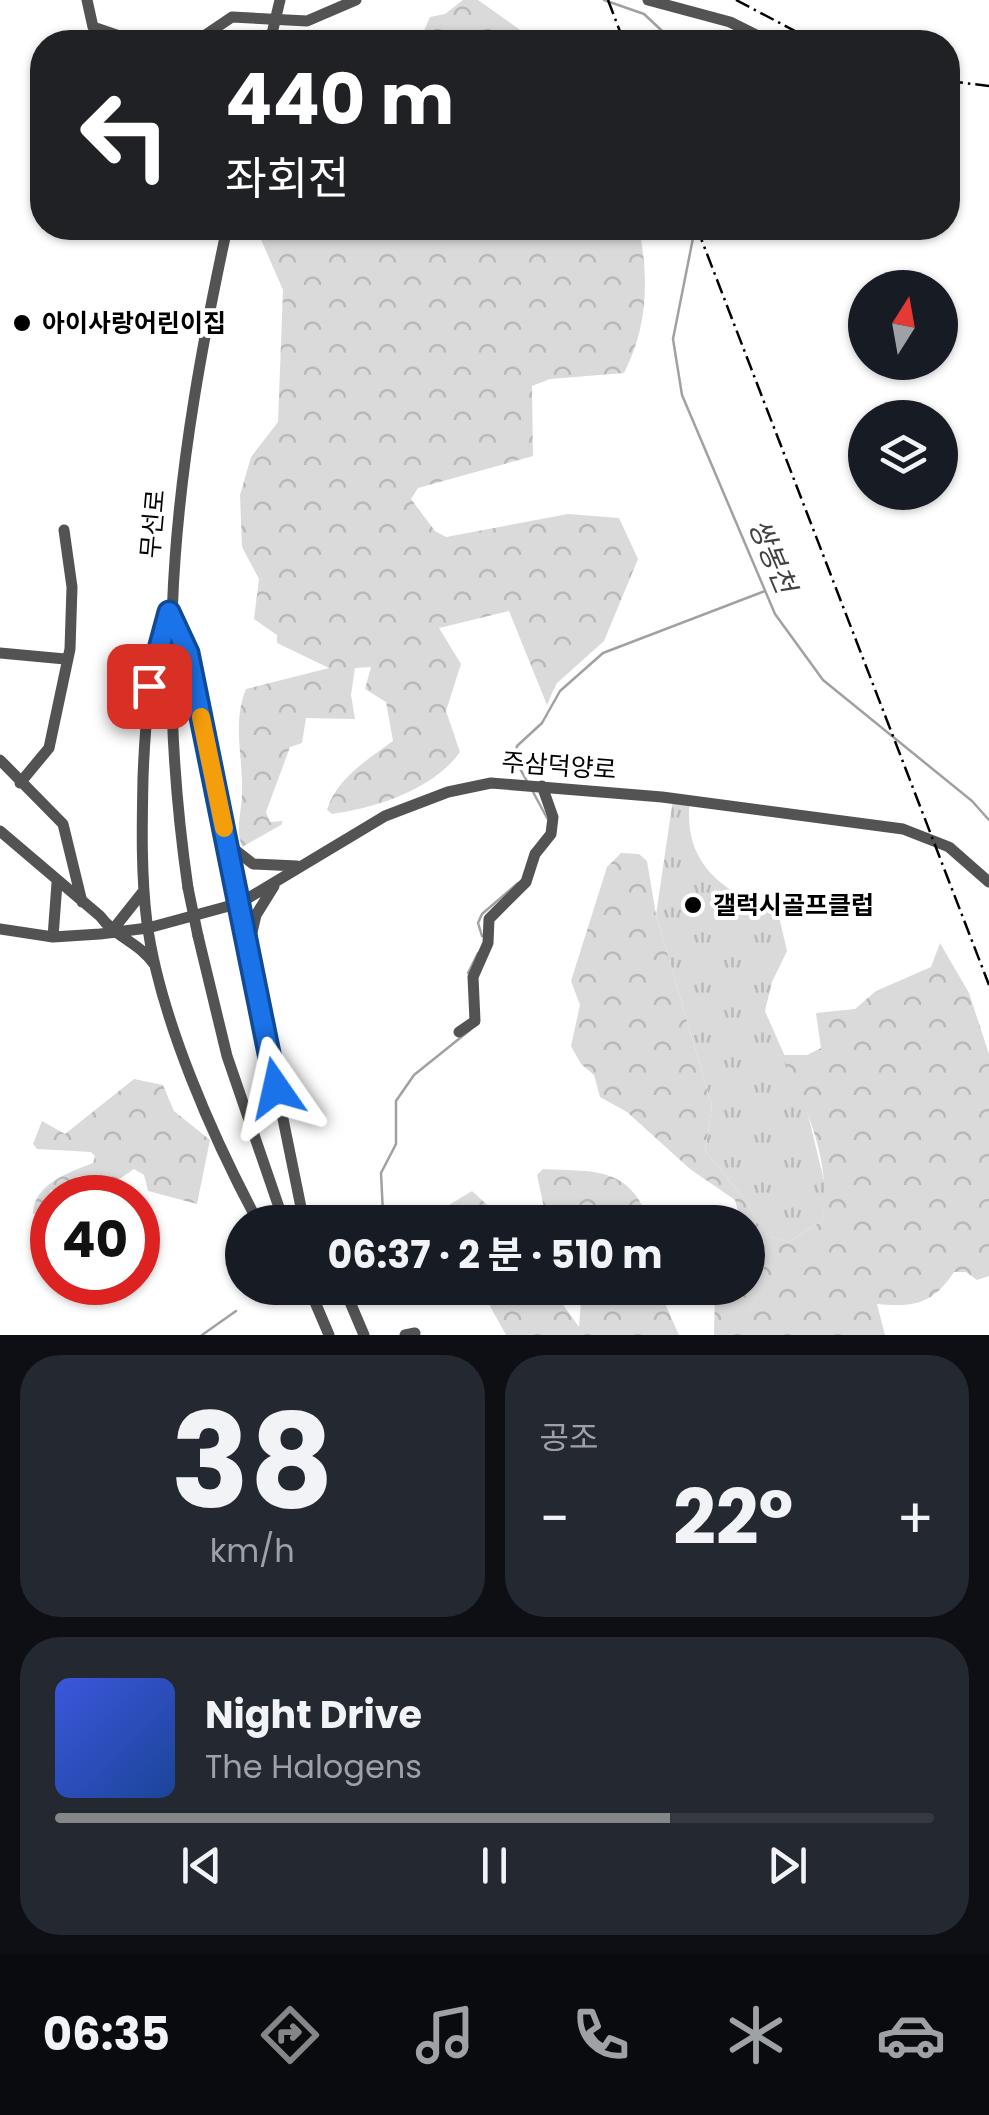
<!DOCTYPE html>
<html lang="ko">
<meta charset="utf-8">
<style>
:root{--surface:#171b24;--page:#242831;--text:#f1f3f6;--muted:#9ea1a6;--line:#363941;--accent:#858687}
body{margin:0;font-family:Poppins,"Noto Sans KR",sans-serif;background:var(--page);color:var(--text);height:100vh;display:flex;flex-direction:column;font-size:38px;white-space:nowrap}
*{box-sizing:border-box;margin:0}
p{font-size:32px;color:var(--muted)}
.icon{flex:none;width:55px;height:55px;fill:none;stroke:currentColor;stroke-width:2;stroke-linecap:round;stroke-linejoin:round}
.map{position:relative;height:1335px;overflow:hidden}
.drawer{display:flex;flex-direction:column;gap:20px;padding:20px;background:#0d0f14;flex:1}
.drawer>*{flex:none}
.banner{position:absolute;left:30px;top:30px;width:930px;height:210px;border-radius:40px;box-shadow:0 2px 8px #0004;background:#202124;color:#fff;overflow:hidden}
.needle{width:65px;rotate:11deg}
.controls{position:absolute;left:848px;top:270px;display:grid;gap:20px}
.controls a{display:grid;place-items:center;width:110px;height:110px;border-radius:50%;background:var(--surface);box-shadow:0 2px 8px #0004;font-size:50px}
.speed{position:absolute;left:30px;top:1175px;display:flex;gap:20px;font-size:50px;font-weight:700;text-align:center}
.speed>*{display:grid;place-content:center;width:130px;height:130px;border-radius:50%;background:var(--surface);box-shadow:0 2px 8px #0004;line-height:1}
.speed .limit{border:15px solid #d22;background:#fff;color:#111}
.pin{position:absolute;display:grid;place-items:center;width:85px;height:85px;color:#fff;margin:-42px;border-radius:20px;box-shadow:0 5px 15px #0006}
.me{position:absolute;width:110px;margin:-55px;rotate:349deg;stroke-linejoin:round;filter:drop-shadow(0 0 8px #0008)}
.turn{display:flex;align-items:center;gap:35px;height:210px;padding:0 30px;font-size:45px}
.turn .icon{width:130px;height:130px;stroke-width:2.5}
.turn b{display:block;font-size:70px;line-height:85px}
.big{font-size:75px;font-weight:700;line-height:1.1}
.drawer .card{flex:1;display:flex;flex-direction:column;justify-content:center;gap:15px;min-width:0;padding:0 35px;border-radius:40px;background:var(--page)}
.drawer .dial{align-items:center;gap:0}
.dial b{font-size:130px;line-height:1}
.song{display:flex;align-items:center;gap:30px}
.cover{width:120px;height:120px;border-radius:15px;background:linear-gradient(135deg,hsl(230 70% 55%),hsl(220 70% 35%))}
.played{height:10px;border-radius:5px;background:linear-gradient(90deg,var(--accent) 70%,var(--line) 70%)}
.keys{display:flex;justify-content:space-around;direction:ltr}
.heat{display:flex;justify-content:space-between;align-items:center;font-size:55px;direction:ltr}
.drawer .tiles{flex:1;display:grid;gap:20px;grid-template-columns:1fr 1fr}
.card:last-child{grid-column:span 2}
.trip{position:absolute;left:225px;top:1205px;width:540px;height:100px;border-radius:50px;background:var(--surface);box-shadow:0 2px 8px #0004;font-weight:700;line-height:100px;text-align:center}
.tab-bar{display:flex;height:160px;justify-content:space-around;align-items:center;background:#090b0e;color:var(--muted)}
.tab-bar .icon{width:70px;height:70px}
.tab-bar .current{color:var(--accent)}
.tab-bar b{font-size:45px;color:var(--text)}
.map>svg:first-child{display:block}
.grass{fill:url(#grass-tufts)}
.forest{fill:url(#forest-crowns)}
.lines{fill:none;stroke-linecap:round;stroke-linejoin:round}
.stream{stroke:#a1a1a1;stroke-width:2.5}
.minor-tunnel{stroke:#d9d9d9;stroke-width:11;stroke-dasharray:11 5.5;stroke-linecap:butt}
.minor{stroke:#535353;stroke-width:11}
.rail{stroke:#000;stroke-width:2.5;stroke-dasharray:15 5 2.5 5;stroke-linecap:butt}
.minor-bridge{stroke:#535353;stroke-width:11}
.route-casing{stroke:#114b97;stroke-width:25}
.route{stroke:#1a73e8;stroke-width:18}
.slow{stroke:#f59e0b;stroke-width:18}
.poi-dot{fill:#000;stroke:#fff;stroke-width:4}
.labels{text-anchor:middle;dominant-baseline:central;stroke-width:8;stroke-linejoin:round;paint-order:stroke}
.poi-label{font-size:25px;font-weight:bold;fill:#000;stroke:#fff;text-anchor:start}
.street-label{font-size:25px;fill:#000;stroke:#fff}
.water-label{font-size:28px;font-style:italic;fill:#424242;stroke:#fff}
</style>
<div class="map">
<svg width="989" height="1335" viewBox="0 0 989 1335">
<defs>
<pattern id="grass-tufts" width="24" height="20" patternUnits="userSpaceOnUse" patternTransform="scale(2.5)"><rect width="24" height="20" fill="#dadada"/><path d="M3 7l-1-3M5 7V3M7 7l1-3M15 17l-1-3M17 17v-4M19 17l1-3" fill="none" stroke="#b9b9b9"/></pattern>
<pattern id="forest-crowns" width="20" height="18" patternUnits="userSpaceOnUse" patternTransform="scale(2.5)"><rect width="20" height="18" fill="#dadada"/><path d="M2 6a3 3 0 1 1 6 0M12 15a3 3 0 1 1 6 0" fill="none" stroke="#b9b9b9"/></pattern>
</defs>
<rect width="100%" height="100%" fill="#fff"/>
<path class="grass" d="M673,799L690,801C682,860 722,896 777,908L787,951L772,982L765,1011L805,1102L827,1193L822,1221L788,1242L763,1233L747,1202L705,1151L712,1106L656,915Z"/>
<path class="forest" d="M463,0H478L537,42H419L430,17L445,14Z
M256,228H639C649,279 648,326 624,373L550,379L532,386L533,456L418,488L411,499L435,531L446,537L568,514L619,518L638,559L604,641L556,684L547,705L509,611L439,628L461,664L446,711L460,752C433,790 375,808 332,814L327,810C336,779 367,760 393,741L386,702L365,689L371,667L355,668L351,695L355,719L306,718L302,743L290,747L266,812L270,822L283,821L281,825L242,847C235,828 242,811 242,792C243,756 232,723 246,689L329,668L277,643V635L254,619L259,579L242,547L240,495L251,457L278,422L283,290Z
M621,853L639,854L647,861L656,915L712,1106L705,1151L747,1202L763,1233L788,1242L822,1221C833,1165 806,1104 781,1055H807L821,1048L816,1013L855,1009L876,991L931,967L940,943L969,993L989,1054V1276L977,1280L966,1272H954C932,1305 914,1307 877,1304L885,1335H714L715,1288H748V1222H741L735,1200L690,1169L627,1112L600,1097L594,1075L581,1064L571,1046L580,1005L571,981L607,867Z
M134,1079L163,1085L174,1111L210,1140L197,1204L148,1191L144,1175L134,1169L118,1180L78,1176L69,1189L51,1190L39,1214H33C33,1184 70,1172 93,1163L95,1156L91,1152L37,1149L33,1144L42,1121L65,1134Z
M543,1169C598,1172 628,1166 650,1222H547L537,1175Z
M472,1191L506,1222H442L449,1205Z
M480,1288H551L579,1327L582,1288H658L679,1335H506Z"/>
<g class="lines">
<path class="stream" d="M604,0L644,14L674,42
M695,228L673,339L682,395L775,614L823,680L972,801L989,820
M528,783L514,758L517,746L542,723L560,691L603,653L765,591
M532,790L547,818
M482,936L478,923L482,914L518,883
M468,973L478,953
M371,1222L383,1213L381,1173L396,1144V1101L414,1075L470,1030
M202,1335L236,1311"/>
<path class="minor-tunnel" d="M818,42L824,39"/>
<path class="minor" d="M87,0L93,27L137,42
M648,0L730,22L770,42
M195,42L232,17L307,21L356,0
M171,616L191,667L304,1222
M166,621C149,673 145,724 143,778C142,826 141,876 147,923C160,1018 213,1138 258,1222
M0,653L65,659
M0,760L63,824L82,902
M20,783L49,748L70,649L72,587L64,530
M0,831L100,916C115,937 140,943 154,964
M229,845L253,864L297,866
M188,888C153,647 176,464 227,228
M0,929L53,937L100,934L148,928L240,903L385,816L448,792L491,783L662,797L903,829L949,847L989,882
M111,932L142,893
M198,936L227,1056L284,1222
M53,937L57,883
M250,941L256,915L274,886
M459,1032L475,1021L473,977L488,943L489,919L526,882L535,854L551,834L553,817L542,786
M309,1288L329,1335
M344,1288L364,1335
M405,1335L415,1333"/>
<path class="rail" d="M608,0L624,42
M736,0L816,42
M948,81L989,86
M697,228L989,985"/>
<path class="minor-bridge" d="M270,42L280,0
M188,888L198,936"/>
</g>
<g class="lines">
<defs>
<path id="route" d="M149,686L169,612L188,653L276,1088"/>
</defs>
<use href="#route" class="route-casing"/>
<use href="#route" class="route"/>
<path class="slow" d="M201,717L224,828"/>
</g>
<g class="poi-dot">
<circle cx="22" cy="323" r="10"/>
<circle cx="693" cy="905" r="10"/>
</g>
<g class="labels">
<g class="poi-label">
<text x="42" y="323">아이사랑어린이집</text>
<text x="713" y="905">갤럭시골프클럽</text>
</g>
<g class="street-label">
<text transform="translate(153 524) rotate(-85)">무선로</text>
<text transform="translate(559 766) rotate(4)">주삼덕양로</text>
</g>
<g class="water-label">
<text transform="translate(772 556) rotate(67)">쌍봉천</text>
</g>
</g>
</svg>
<div class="controls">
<a><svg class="needle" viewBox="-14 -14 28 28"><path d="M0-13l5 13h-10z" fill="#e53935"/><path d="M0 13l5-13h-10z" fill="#9ea1a6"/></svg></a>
<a><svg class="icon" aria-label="layers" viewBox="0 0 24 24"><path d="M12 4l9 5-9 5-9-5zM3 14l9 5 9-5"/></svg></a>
</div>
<div class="speed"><div class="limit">40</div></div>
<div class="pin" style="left:149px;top:686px;background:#d93025"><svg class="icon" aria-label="arrive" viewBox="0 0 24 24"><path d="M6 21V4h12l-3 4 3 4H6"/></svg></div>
<svg class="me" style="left:276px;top:1088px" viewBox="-20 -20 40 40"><path d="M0-17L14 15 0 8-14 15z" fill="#1a73e8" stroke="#fff" stroke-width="4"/></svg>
<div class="trip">06:37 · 2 분 · 510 m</div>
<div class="banner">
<div class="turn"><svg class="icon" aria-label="left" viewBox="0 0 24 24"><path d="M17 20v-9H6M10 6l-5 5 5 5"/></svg><div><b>440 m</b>좌회전</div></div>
</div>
</div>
<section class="drawer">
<div class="tiles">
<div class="card dial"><b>38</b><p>km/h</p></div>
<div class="card"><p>공조</p>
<div class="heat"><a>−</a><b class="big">22°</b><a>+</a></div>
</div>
<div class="card">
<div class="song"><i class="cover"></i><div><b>Night Drive</b><p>The Halogens</p></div></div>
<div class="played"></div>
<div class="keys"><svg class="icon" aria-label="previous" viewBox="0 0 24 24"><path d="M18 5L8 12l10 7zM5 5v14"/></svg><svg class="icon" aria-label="pause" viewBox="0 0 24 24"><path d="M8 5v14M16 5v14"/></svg><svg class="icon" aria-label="next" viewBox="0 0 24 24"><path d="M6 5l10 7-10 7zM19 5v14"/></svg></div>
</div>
</div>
</section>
<nav class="tab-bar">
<b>06:35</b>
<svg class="icon current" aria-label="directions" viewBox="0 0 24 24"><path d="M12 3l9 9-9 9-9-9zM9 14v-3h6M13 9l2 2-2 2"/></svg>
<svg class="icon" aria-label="music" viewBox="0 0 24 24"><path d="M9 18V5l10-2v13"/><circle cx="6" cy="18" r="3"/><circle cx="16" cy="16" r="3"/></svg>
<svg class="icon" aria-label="phone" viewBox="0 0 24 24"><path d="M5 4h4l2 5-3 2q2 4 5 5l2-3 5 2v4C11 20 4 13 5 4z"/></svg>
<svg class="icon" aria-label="climate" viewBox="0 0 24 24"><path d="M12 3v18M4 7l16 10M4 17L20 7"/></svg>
<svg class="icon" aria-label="car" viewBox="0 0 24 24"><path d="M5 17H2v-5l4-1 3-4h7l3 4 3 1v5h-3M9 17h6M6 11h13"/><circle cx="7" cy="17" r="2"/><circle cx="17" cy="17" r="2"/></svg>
</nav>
